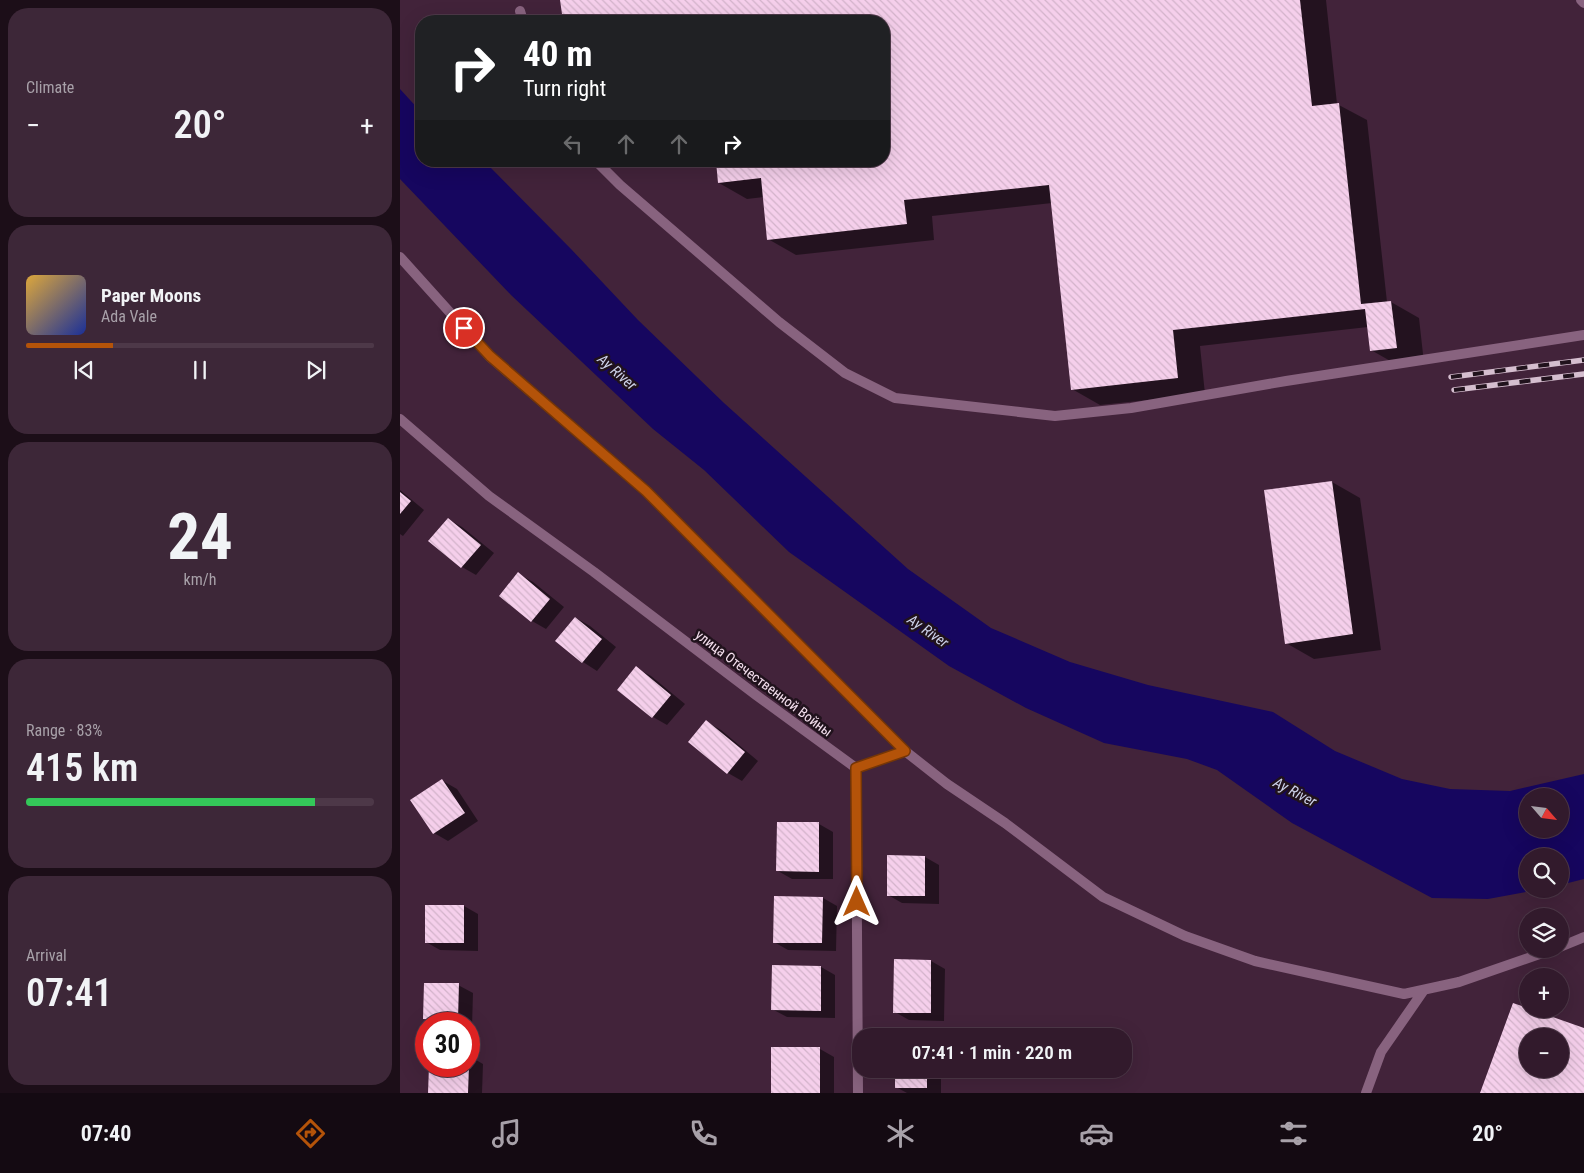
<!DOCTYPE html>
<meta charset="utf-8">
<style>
:root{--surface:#321a2c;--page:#3d2738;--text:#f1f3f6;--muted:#a8a1a9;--line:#4d3848;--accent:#b45309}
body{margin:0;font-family:"Roboto Condensed",sans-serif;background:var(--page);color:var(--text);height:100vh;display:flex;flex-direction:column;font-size:19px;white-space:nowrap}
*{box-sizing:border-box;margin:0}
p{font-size:16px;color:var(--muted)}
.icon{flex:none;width:28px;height:28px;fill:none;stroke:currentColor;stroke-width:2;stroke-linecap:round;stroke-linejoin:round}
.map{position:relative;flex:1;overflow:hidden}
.details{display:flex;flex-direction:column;gap:8px;padding:8px;background:#1c0e18;width:400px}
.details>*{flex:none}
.hud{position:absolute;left:15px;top:15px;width:475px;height:152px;border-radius:20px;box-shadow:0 5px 20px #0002,0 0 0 1px var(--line);background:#202124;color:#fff;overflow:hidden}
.needle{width:32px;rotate:118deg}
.buttons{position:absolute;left:1119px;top:788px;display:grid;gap:10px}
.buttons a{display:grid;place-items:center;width:50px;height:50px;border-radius:50%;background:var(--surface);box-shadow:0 5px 20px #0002,0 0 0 1px var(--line);font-size:25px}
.speed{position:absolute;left:15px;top:1012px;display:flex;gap:10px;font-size:25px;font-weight:700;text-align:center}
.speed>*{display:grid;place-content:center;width:65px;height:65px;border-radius:50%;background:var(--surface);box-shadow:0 5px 20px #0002,0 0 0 1px var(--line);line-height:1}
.speed .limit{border:8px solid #d22;background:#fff;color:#111}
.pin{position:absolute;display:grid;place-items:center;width:42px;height:42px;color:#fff;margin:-21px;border:2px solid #fff;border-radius:50%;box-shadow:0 1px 5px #0007}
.me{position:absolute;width:55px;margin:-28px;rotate:0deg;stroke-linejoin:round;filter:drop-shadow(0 0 4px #0008)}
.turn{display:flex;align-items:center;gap:18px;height:105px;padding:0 25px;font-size:22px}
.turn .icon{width:65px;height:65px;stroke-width:2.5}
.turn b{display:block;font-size:35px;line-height:42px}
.lanes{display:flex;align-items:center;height:48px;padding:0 25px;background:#0003;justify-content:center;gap:25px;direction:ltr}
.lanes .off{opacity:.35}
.big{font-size:38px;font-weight:600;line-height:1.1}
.details .widget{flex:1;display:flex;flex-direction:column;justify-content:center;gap:8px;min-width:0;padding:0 18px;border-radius:20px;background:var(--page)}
.details .dial{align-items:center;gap:0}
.dial b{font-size:65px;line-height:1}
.song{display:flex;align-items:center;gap:15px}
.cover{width:60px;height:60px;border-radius:8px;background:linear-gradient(135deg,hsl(40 70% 55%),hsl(230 70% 35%))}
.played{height:5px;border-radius:2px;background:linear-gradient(90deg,var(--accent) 25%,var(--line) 25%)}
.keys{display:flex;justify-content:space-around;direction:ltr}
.heat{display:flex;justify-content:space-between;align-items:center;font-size:28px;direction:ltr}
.charge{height:8px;border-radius:4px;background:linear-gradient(90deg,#34c759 83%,var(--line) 0)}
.trip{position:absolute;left:452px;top:1028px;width:280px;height:50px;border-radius:20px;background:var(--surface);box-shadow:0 5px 20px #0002,0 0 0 1px var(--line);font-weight:600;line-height:50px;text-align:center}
.dock{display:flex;height:80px;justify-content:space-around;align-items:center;background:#140a12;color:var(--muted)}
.dock .icon{width:35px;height:35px}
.dock .on{color:var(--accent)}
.dock b{font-size:22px;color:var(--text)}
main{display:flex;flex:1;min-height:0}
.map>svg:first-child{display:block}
.water{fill:#16065f;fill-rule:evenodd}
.shadow{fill:#0007;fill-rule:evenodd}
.building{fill:url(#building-back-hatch);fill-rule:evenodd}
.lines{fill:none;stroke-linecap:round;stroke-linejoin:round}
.service{stroke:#88637f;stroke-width:10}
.minor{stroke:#88637f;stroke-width:10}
.rail-casing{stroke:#d5becf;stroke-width:5.5}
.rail{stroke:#20121c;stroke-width:4;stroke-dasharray:11;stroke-linecap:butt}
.route-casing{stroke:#753606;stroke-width:12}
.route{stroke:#b45309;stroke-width:9}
.labels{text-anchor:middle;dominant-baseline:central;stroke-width:5;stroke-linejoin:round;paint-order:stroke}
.street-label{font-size:14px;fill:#f4dfee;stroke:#20121c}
.water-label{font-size:15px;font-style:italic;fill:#cdd2ea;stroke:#20121c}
</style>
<main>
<section class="details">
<div class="widget"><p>Climate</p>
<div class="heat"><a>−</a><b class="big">20°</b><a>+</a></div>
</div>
<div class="widget">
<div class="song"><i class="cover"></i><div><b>Paper Moons</b><p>Ada Vale</p></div></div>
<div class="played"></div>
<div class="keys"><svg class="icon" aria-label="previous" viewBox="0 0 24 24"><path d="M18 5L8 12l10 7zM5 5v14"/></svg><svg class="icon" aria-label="pause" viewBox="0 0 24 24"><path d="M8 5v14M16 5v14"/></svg><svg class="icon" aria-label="next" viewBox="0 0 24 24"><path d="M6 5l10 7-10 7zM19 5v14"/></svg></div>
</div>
<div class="widget dial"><b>24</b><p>km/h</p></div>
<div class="widget"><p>Range · 83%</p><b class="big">415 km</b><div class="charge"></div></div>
<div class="widget"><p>Arrival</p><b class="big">07:41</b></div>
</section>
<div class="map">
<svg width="1184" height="1093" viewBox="0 0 1184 1093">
<defs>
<pattern id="building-back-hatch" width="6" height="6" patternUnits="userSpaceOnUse" patternTransform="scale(1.25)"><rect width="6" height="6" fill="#f5cfeb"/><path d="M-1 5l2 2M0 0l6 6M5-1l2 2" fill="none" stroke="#d3b3ca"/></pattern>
</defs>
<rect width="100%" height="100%" fill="#42233a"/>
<path class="water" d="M0,89L21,112V161H83L88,165L171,249L238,320L324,403L508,569L591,628L670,662L748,685L873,712L935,751L1002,779L1050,789L1110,791L1184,774V879L1160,885V856H1128V889H1142L1088,899L1032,898L892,823L817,770L787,759L704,743L626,708L549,666L389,552L304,470L253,429L111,295L0,179ZM1128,796H1160V829H1128Z"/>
<path class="shadow" d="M161,0H926L937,104L967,120L987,302H991L1019,318L1024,363L999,366L971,350L968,327L800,346L805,394L700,405L672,389L652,203L532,216L534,240L396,255L368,239L364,197L347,199L319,183L484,161V21H164Z
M932,482L960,498L981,650L914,659L886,643Z
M0,490L24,510L3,536L0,534Z
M48,519L62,527L94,553L76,575L62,567Z
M119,574L133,582L164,607L146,629L132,621L101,596Z
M176,618L190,626L216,647L197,671L183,662L157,641Z
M236,668L251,676L285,704L267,725L253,717L219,689Z
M307,722L321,730L358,761L342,781L328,773Z
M43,781L57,789L78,821L48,841L34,833Z
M419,824L433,832V879H392L378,871Z
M488,857H525L539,865V904L502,903L488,895Z
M423,898L437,906L436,951L388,950L374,942Z
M26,906H64L78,914V951L40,950L26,942Z
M496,961H531L545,969L544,1021L509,1020L495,1012Z
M373,966L421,967L435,975V1018L387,1017L372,1009Z
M58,985L73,993L72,1027H69V1024H34L24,1018Z
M1114,1005L1184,1030V1093H1082ZM1128,1036H1160V1069H1128Z
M373,1048L420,1049L434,1057V1093H372Z
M69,1056L83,1064L82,1093H30L69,1066Z
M497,1069H541V1093H507L496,1087Z"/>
<path class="building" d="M160,0H900L912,106L939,103L961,304L991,301L997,348L970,351L965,309L773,330L778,378L671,390L649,185L504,200L507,224L367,240L361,178L318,183L316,161H484V21H163Z
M932,481L953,634L885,644L864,490Z
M0,492L11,501L0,514Z
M48,518L81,545L61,568L28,541Z
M118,572L150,599L131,622L99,596Z
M175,617L202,639L182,663L155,641Z
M236,666L271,695L252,718L217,690Z
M306,720L345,752L327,774L288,742Z
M42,779L65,813L33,834L10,800Z
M377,822H419V872L376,871Z
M487,855L525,856V896H487Z
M374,896L423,897L422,943H373Z
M25,905H64V943H25Z
M494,959L531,960V1013H493Z
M372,965L421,966V1011L371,1010Z
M24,983H59L58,1020L23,1019Z
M1113,1003L1184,1028V1093H1080ZM1128,1036H1160V1069H1128Z
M371,1047H420V1093H371Z
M29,1066H69L68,1093H28Z
M495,1069H527V1088H495Z"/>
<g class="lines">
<path class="service" d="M1181,0L1184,3
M120,11L123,21
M196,161L220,185L379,322L445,373L495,398L655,416L731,408L886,381L1184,335
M0,257L90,357L246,491L505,751L547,784L605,823L703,897L785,936L855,961L1004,994L1059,982L1154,949
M456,768L505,751
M1160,947L1184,937
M966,1093L981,1052L1024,990"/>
<path class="minor" d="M0,419L89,496L194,572L356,695L456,768L458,1093"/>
<defs>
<path id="rail" d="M1051,377L1184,360
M1054,390L1184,374"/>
</defs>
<use href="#rail" class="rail-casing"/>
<use href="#rail" class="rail"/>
</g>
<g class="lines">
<defs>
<path id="route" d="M64,328L90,356L246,491L505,751L456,768L457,902"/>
</defs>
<use href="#route" class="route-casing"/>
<use href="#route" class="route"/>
</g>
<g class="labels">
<g class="street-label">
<text transform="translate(364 683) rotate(37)">улица Отечественной Войны</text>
</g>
<g class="water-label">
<text transform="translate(217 372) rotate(41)">Ay River</text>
<text transform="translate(528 631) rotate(35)">Ay River</text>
<text transform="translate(895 792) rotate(28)">Ay River</text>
</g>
</g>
</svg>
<div class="buttons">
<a><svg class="needle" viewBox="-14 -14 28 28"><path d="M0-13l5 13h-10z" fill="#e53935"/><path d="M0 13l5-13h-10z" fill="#a8a1a9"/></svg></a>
<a><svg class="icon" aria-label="search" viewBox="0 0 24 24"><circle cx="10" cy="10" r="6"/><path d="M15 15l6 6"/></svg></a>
<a><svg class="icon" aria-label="layers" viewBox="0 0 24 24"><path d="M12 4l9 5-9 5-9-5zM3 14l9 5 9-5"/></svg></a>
<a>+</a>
<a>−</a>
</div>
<div class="speed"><div class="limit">30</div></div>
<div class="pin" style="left:64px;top:328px;background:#d93025"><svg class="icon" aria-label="arrive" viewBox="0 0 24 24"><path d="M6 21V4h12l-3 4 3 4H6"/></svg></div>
<svg class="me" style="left:457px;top:902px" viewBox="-20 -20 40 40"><path d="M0-17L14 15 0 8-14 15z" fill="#b45309" stroke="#fff" stroke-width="4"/></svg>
<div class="trip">07:41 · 1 min · 220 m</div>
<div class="hud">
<div class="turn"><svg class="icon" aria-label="right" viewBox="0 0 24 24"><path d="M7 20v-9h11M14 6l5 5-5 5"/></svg><div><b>40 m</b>Turn right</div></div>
<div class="lanes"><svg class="icon off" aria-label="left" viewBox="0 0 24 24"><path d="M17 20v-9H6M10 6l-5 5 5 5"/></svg><svg class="icon off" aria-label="ahead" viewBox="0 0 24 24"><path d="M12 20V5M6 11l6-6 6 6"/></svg><svg class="icon off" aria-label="ahead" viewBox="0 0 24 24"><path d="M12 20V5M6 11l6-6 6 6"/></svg><svg class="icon" aria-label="right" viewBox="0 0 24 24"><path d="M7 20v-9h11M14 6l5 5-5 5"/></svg></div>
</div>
</div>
</main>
<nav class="dock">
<b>07:40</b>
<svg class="icon on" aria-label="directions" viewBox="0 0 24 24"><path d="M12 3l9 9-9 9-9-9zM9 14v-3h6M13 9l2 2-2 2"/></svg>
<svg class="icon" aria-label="music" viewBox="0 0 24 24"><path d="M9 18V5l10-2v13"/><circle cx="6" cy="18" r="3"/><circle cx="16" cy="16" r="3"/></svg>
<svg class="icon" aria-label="phone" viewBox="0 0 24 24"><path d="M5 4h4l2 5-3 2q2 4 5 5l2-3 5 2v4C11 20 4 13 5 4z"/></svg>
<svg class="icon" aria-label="climate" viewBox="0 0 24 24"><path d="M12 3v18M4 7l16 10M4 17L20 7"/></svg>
<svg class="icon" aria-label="car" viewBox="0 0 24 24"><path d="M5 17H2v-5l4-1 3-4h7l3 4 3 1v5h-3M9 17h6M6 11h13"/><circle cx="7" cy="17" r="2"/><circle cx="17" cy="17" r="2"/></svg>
<svg class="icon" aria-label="filters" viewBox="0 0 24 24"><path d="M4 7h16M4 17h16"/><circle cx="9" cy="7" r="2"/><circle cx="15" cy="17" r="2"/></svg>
<b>20°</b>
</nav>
